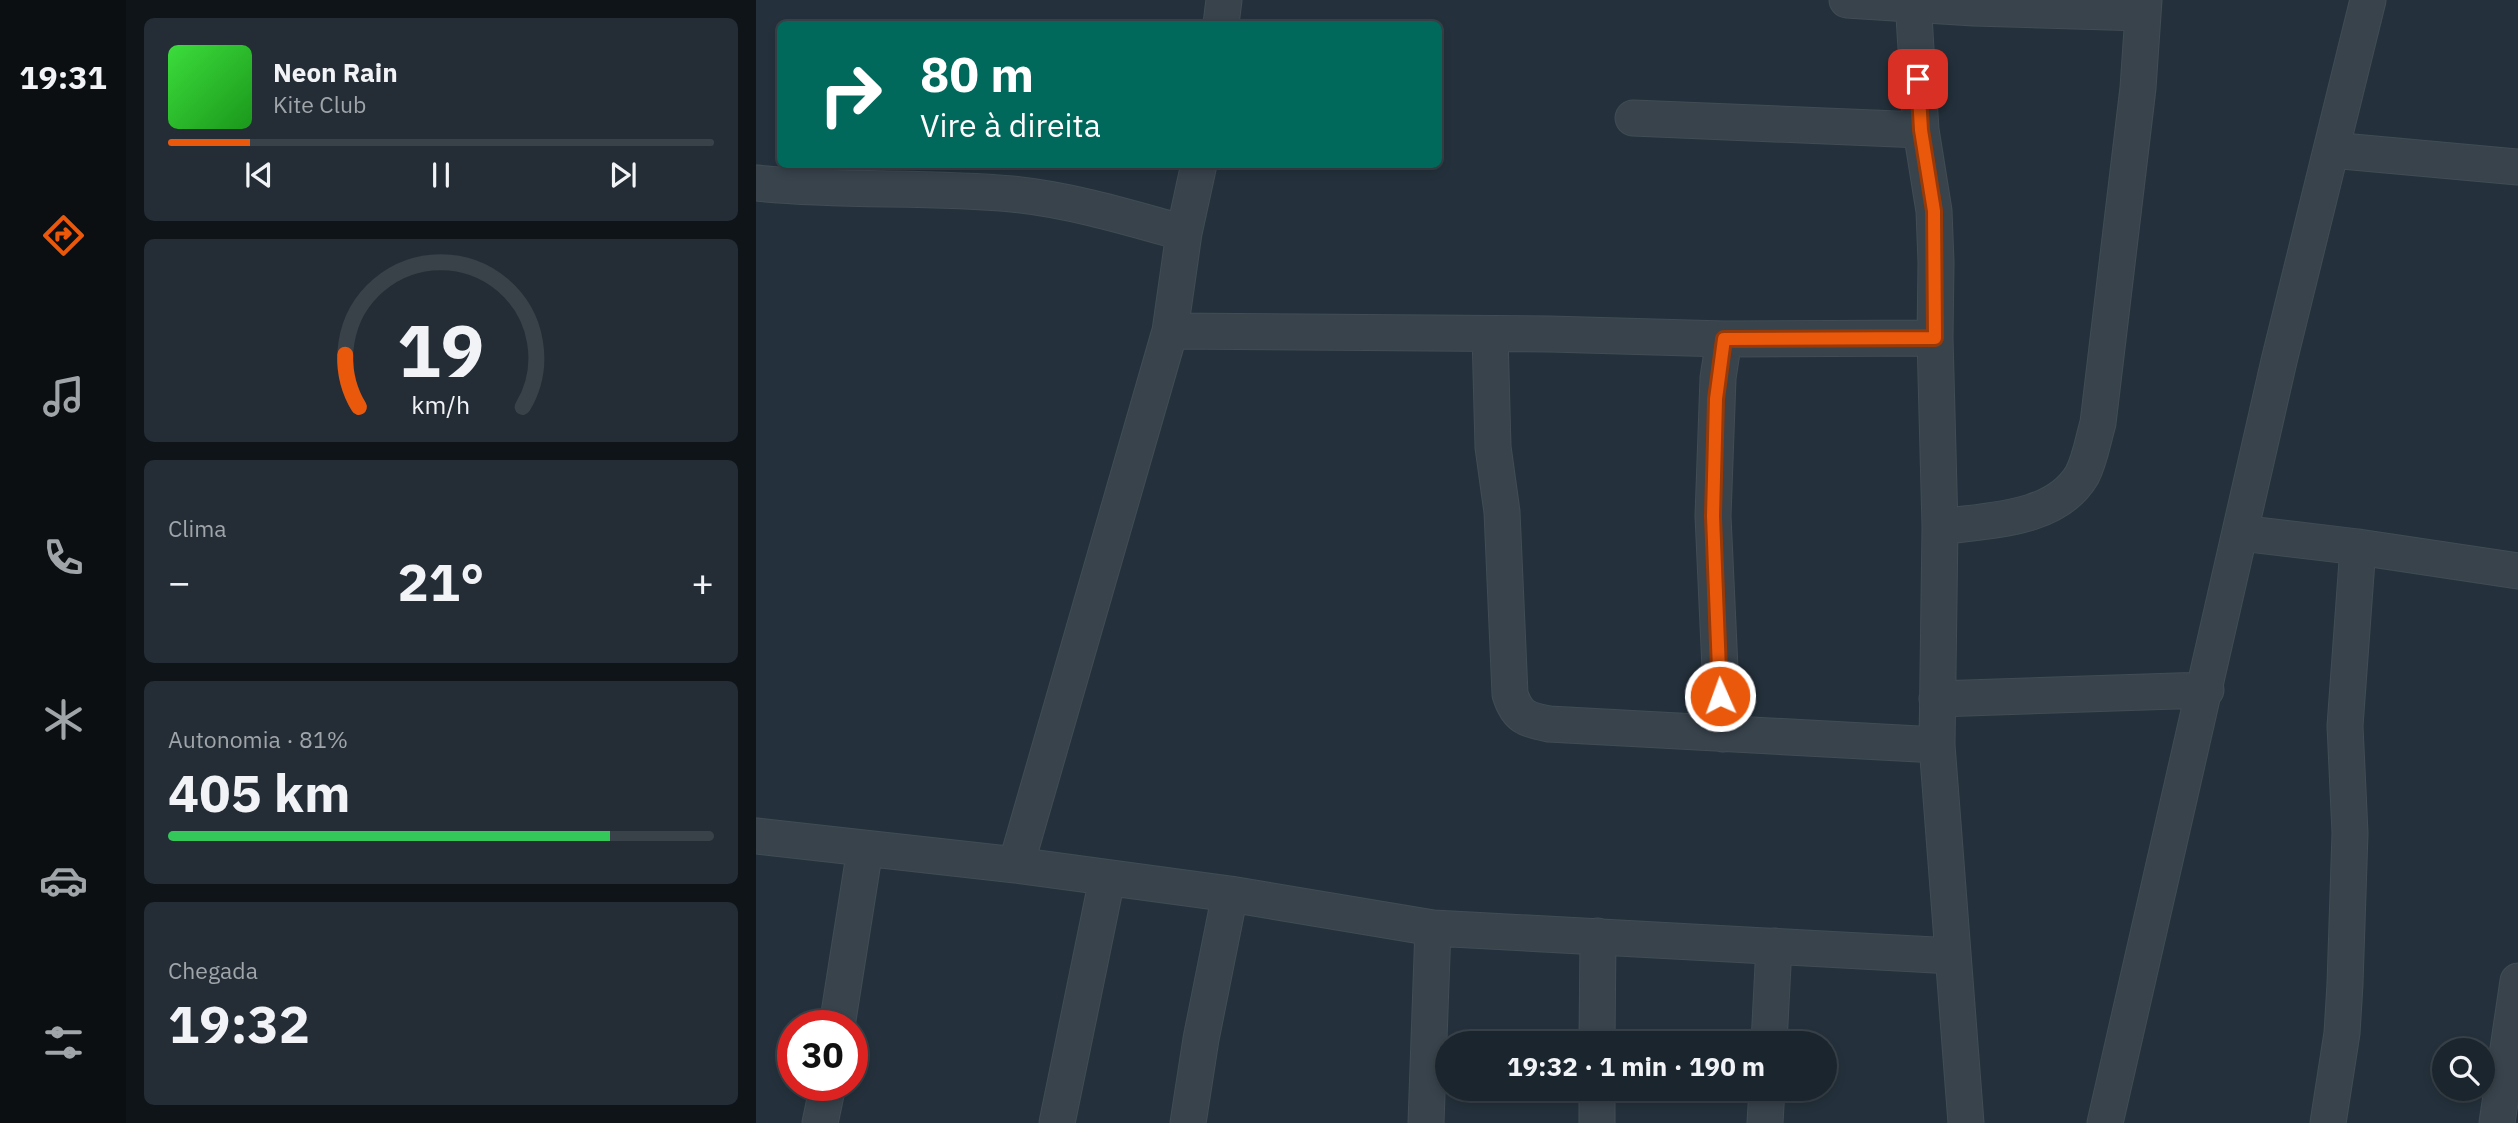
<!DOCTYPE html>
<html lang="pt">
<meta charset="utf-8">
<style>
:root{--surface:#1b252d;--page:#242d35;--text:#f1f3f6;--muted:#a0a5aa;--line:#394249;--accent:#ea580c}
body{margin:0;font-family:"IBM Plex Sans",sans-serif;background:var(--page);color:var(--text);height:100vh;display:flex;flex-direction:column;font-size:26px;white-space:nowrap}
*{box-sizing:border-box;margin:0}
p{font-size:23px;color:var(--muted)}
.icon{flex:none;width:38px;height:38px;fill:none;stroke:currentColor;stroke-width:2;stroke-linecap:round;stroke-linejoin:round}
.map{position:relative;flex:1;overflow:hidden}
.details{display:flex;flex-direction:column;gap:18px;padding:18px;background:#0f1419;width:630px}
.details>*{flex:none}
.banner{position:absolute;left:21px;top:21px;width:665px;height:147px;border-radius:10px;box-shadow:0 4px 10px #0003,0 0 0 2px var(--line);background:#00695c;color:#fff;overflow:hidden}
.fabs{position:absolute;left:1676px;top:1038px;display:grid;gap:14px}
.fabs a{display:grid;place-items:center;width:63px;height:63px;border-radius:50%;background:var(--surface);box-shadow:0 4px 10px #0003,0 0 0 2px var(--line);font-size:35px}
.speed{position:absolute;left:21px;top:1010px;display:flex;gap:14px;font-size:35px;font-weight:700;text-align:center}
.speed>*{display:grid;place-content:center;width:91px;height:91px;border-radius:50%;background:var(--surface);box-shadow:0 4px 10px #0003,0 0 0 2px var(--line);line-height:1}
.speed .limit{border:10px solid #d22;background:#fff;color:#111}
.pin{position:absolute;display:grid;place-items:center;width:60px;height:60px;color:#fff;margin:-30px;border-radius:14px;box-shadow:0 4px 10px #0006}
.me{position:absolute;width:77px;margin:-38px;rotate:358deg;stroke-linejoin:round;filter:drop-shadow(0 0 5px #0008)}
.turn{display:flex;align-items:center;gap:24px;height:147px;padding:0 28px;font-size:32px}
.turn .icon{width:91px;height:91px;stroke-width:2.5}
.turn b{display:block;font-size:49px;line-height:60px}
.big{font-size:52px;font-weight:700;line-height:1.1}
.details .tile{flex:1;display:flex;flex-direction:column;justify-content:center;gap:10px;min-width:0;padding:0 24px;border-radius:10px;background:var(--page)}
.details .dial{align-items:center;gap:0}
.dial svg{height:182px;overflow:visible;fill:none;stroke:var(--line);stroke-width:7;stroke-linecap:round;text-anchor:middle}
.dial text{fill:var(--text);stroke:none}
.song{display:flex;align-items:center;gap:21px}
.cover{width:84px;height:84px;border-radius:10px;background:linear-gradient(135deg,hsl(120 70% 55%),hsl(120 70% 35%))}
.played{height:7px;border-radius:4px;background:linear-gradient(90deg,var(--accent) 15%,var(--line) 15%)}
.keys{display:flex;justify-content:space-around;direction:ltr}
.heat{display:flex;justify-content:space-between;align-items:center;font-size:38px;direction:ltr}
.charge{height:10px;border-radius:5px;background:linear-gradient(90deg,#34c759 81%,var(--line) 0)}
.trip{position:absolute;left:679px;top:1031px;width:402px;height:70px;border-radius:35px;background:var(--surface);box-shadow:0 4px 10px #0003,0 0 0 2px var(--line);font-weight:700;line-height:70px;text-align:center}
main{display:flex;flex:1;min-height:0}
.tabs{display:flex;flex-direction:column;width:126px;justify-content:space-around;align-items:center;background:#0b0f12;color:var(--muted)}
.tabs .icon{width:49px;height:49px}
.tabs .selected{color:var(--accent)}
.tabs b{font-size:32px;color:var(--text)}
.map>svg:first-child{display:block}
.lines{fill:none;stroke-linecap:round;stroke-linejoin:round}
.minor-casing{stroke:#414c55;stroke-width:37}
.minor{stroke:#38434c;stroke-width:35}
.route-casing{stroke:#983908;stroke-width:18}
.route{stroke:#ea580c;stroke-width:12}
</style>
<main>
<nav class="tabs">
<b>19:31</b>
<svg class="icon selected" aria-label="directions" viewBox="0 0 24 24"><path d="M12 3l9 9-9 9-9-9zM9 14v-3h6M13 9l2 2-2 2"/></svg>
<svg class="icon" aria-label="music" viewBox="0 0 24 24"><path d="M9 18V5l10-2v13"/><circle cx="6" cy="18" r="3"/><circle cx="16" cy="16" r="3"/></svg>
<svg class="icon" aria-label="phone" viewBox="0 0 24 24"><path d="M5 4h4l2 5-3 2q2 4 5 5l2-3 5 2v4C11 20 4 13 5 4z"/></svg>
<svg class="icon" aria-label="climate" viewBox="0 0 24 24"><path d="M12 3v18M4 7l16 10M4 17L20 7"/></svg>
<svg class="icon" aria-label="car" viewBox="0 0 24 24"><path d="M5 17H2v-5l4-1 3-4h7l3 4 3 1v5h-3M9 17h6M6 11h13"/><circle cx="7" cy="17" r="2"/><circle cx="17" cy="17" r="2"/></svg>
<svg class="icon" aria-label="filters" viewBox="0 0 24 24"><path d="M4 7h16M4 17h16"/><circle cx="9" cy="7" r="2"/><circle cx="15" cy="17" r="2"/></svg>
</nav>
<section class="details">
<div class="tile">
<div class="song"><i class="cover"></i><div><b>Neon Rain</b><p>Kite Club</p></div></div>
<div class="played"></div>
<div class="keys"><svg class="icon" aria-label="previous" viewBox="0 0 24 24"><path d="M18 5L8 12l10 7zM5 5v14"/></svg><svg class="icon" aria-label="pause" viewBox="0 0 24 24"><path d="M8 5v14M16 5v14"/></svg><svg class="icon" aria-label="next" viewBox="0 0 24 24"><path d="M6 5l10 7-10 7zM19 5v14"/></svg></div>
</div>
<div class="tile dial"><svg viewBox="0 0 100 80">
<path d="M14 69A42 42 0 1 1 86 69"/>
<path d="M14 69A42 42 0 0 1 8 46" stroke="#ea580c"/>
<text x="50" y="56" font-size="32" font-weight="700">19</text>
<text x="50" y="72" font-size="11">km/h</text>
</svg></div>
<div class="tile"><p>Clima</p>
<div class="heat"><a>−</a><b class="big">21°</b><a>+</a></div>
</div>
<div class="tile"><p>Autonomia · 81%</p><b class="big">405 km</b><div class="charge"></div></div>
<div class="tile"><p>Chegada</p><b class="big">19:32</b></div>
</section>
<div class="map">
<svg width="1762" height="1123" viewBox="0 0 1762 1123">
<rect width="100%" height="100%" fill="#24313c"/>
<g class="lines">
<defs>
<path id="minor" d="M1091,0L1218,8L1387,13
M1157,0L1165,130L1178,211L1180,262L1179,338L1184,527L1181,745L1210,1123
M465,24L468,0
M877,118L1165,130
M1575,150L1762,167
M0,183C85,192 171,186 256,194C315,200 371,217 428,233
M414,331L794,334L968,339L1179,338
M734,335L737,447L746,512L754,694C761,717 771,720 793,724L1181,745
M1184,527C1231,520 1299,521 1326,475C1334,460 1337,440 1342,423L1382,88L1388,0
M1484,533L1602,547L1762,571
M1181,699L1450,690
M967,734L957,516L962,378L968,339
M0,836L260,865L474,894L677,928L1197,956
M260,865L414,331L428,233L443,164
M81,1026L109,849
M841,1043L842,936
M1013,1043L1018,946
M64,1123L72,1085
M301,1123L351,879
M432,1123L445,1039L474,894
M670,1123L677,928
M841,1123V1088
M1009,1123L1011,1088
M1349,1123L1523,361L1612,0
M1572,1123L1586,1033L1589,984L1594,833L1589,726L1602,547
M1741,1123L1762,981"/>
</defs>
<use href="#minor" class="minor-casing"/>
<use href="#minor" class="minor"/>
</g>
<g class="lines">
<defs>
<path id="route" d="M964,696L957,516L960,399L968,339L1179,338L1178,211L1165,130L1162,79"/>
</defs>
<use href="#route" class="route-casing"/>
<use href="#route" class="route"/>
</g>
</svg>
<div class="fabs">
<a><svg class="icon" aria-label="search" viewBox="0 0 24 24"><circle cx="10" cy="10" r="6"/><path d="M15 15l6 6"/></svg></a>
</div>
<div class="speed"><div class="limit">30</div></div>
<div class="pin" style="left:1162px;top:79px;background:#d93025"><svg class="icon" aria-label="arrive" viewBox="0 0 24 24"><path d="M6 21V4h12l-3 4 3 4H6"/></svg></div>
<svg class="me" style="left:964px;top:696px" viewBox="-20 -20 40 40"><circle r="17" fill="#ea580c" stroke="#fff" stroke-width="3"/><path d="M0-11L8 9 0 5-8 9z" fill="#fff"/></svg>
<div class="trip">19:32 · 1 min · 190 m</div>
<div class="banner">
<div class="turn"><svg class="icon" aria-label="right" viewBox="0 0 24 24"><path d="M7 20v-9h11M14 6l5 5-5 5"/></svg><div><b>80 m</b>Vire à direita</div></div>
</div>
</div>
</main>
